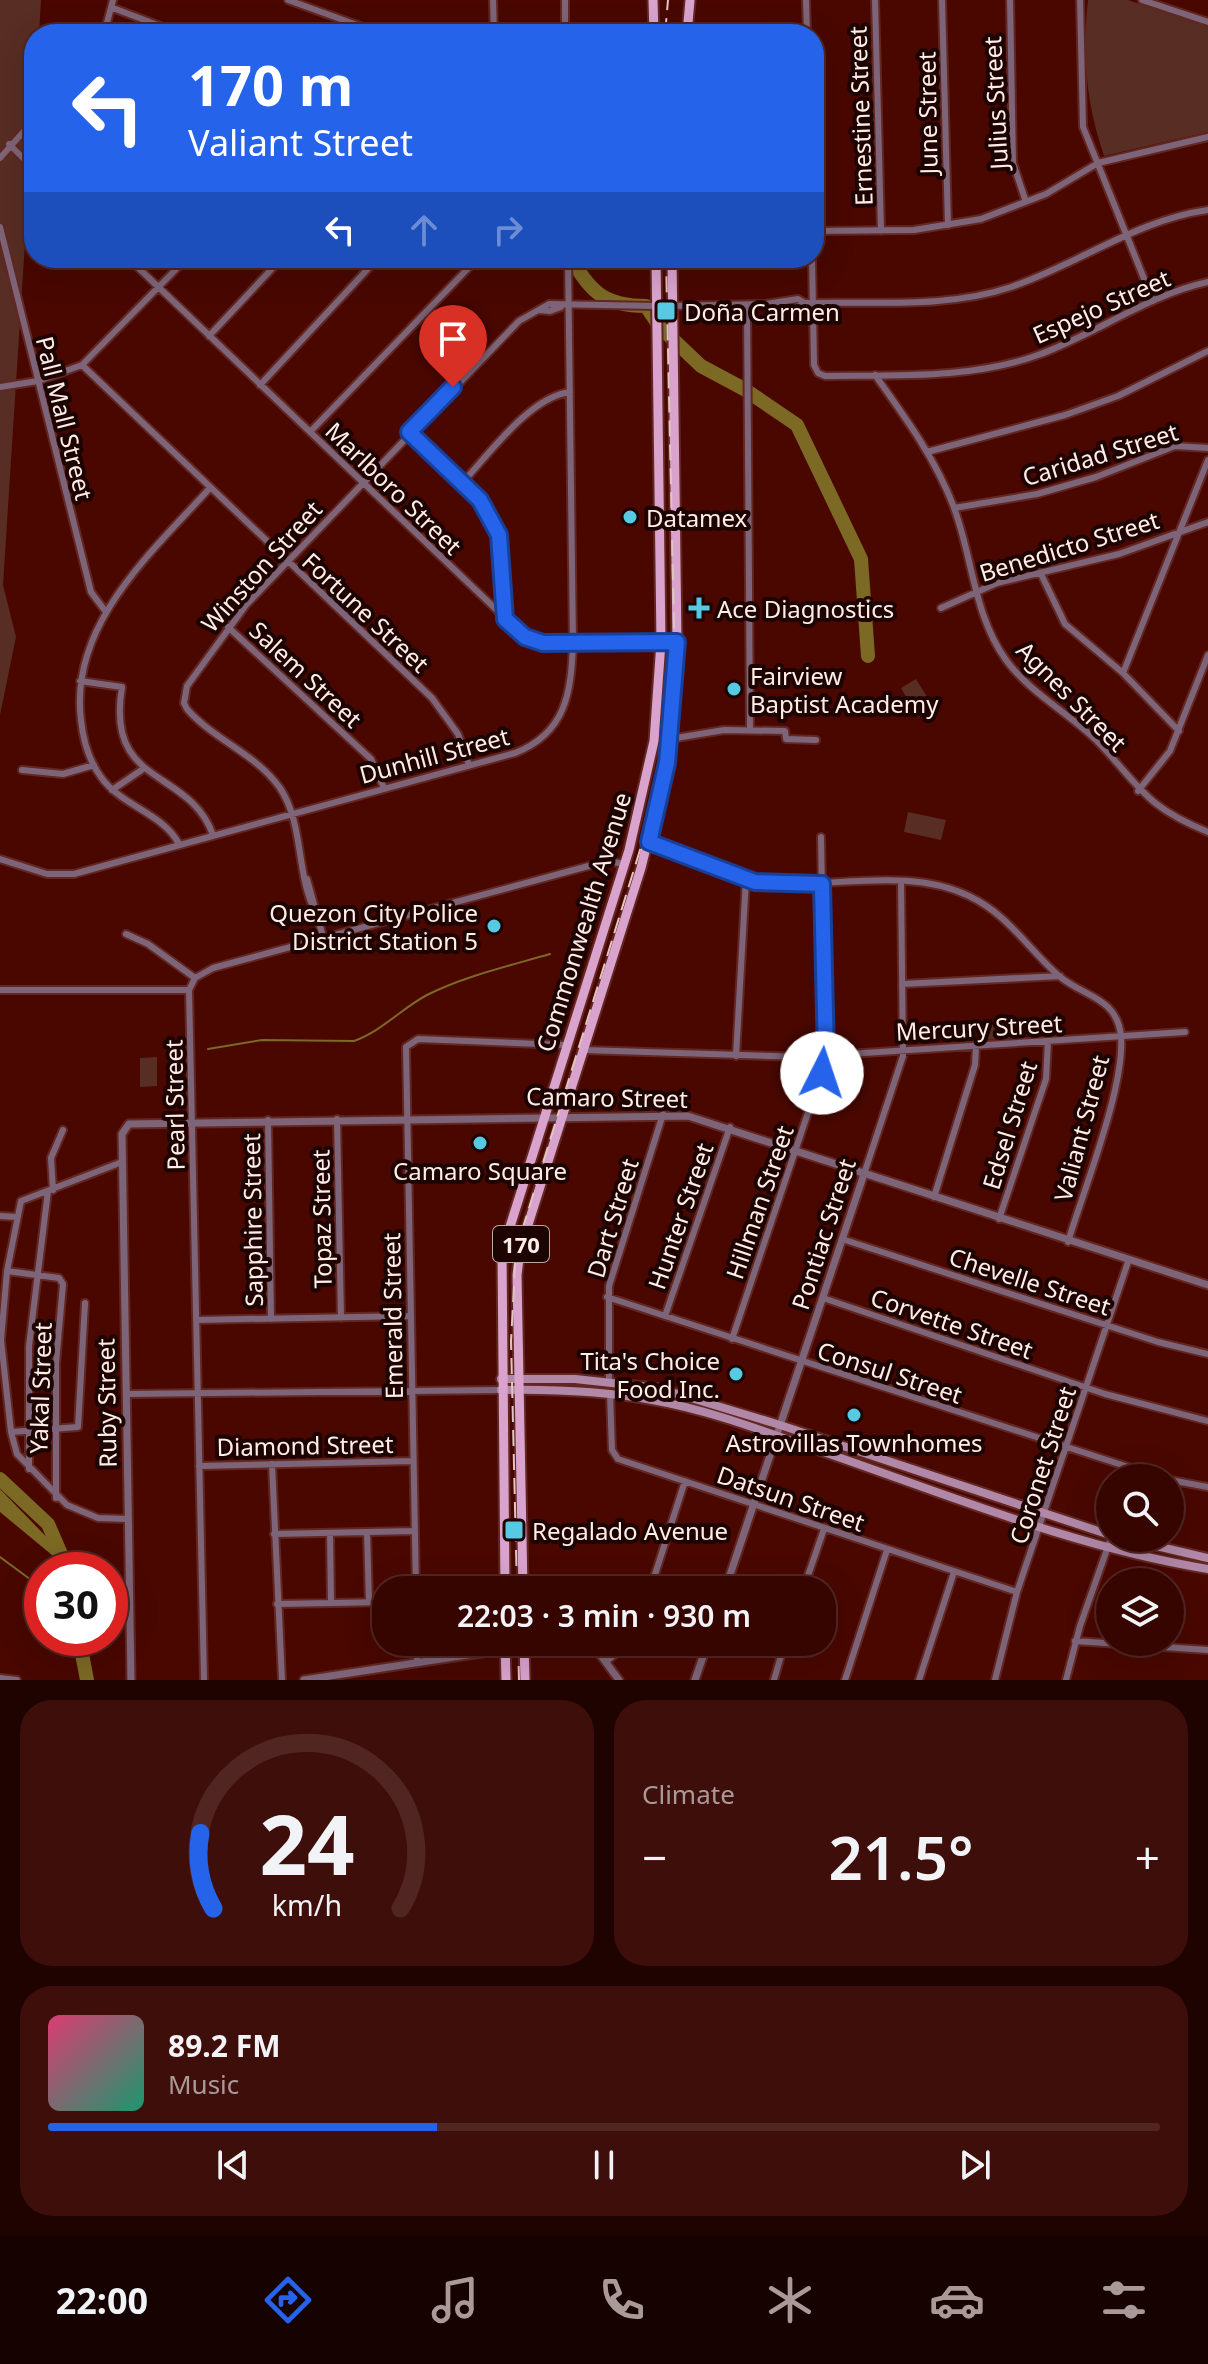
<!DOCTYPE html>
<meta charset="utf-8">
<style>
:root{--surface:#370500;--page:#3e0f0a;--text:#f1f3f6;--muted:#a99;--line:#512622;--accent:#2563eb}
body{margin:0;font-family:"Noto Sans",sans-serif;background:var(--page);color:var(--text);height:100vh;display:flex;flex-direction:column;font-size:30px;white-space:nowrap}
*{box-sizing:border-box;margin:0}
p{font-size:26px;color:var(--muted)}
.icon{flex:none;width:44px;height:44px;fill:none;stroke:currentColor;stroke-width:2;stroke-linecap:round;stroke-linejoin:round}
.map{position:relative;height:1680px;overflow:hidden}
.side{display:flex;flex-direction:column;gap:20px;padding:20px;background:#1e0300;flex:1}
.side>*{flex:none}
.guide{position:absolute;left:24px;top:24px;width:800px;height:244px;border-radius:32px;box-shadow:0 8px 32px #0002,0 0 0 2px var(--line);background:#2563eb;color:#fff;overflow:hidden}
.fabs{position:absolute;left:1096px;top:1464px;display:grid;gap:16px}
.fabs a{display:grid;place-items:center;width:88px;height:88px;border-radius:50%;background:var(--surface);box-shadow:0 8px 32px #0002,0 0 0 2px var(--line);font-size:40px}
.speed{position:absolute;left:24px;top:1552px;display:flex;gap:16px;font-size:40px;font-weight:700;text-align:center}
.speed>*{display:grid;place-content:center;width:104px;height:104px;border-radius:50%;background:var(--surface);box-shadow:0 8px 32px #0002,0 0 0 2px var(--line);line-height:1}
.speed .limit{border:12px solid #d22;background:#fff;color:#111}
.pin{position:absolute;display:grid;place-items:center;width:68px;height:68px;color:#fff;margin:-82px -34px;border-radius:50% 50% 50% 0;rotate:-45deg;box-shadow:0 0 8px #0007}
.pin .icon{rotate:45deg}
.me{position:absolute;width:88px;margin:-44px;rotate:4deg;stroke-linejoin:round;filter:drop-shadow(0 0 6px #0008)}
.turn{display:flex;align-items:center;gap:28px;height:168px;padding:0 32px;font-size:36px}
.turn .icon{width:104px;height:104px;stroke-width:2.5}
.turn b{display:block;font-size:56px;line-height:68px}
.lanes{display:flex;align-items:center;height:76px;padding:0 32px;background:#0003;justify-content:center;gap:40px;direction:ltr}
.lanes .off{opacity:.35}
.big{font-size:60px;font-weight:600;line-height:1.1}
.side .widget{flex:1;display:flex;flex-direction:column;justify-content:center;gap:12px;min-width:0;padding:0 28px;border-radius:32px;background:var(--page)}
.side .dial{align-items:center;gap:0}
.dial svg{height:208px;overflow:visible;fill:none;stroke:var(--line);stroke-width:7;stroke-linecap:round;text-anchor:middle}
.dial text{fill:var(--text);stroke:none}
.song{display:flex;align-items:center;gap:24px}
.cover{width:96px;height:96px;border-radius:12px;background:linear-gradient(135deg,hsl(340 70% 55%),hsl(160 70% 35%))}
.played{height:8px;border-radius:4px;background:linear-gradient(90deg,var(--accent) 35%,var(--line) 35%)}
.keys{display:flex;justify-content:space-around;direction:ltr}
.heat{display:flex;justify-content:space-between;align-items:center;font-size:44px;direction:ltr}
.side .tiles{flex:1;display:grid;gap:20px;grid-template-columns:1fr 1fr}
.widget:last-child{grid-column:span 2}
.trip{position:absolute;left:372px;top:1576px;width:464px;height:80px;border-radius:32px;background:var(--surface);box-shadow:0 8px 32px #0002,0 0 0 2px var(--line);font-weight:600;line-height:80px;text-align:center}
.dock{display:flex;height:128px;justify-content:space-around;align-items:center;background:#160200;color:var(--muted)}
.dock .icon{width:56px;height:56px}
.dock .current{color:var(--accent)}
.dock b{font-size:36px;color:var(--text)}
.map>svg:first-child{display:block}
.green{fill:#582d23}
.water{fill:#7c6924}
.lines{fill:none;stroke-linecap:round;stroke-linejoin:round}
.stream{stroke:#7c6924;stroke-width:2}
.river{stroke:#7c6924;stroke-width:14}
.minor-casing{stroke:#622721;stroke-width:10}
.tertiary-casing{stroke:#622721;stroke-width:11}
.secondary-casing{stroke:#622721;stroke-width:12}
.primary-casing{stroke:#622721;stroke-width:13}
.minor{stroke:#7e6478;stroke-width:6}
.tertiary{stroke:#7e6478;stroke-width:7}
.secondary{stroke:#b188a8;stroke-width:8}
.primary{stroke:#d9a3ce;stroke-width:9}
.rail{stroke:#dfc6c1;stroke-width:2;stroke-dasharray:16 8;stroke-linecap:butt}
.route-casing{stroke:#184099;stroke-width:20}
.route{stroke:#2563eb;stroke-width:14}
.poi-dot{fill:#57c9e2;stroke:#1e0401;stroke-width:3}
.labels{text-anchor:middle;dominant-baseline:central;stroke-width:8;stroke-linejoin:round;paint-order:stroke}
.shield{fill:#1e0401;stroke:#bba7a3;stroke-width:2}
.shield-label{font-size:22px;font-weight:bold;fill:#feede9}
.street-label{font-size:24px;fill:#feede9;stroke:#1e0401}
.poi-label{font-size:24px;fill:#feede9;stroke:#1e0401;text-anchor:start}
</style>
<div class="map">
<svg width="1208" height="1680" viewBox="0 0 1208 1680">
<rect width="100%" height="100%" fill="#490700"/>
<path class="green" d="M0,0H41L39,34H34V103L3,585L16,637L0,715Z
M1088,0H1128L1208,27V132L1104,156C1086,103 1082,56 1088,0Z
M916,679L934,708L918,718L901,688Z
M908,812L946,820L941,840L904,832Z
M1018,1019V1038L984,1040L983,1021Z
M157,1057V1086L140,1087V1058Z"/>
<path class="water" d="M0,1489L63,1554L70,1570H63L58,1560L0,1512Z"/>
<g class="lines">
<path class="stream" d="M208,1049L262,1040L354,1041C382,1031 402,1008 427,995C465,976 509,966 550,954
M0,1557L42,1588"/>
<path class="river" d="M571,258C590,292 605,306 646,306L660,327L701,366L744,389L797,425L861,559L868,656
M0,1479L48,1524L68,1570
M79,1638L87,1680"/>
<defs>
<path id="minor" d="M288,0L382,34
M493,0L494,34
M565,0V34
M806,0L807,34
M875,0L881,231
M942,0L948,225
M1010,0L1013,163L1026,202
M1080,0L1083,127L1153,301
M1142,0L1208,22
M113,8L181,34
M104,34L113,0
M9,144L34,169
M0,158L34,120
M0,227L91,592L106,612
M814,231L914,230L981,219L1046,194L1098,163L1208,137
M128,258L525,637C562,654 635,643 677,642
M812,258L814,365L818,373L825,376C896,375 971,379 1038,355C1096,334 1148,295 1208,282
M766,304C779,309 793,311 805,303C872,301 946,309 1011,287C1079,264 1136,220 1208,210
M747,305L750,729
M672,306L766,304L798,299L805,303
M539,310L550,311L561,307
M209,336L282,258
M82,365L432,698L458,734L469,765
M875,375C905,417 935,458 953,505C973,557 973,614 1006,660C1030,693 1069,713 1097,741C1141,787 1144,806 1208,832
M260,385L378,258
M0,387L38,381L82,365L187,258
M310,432L478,258
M409,432L480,500L499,535L505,619
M927,452L1065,415L1118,396L1208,351
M463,482C490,453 530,397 570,392
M954,508L1037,494L1096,477L1175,446L1208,448
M1041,574L1065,624L1123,673L1179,731
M941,608L997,583L1119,554L1208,522
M228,627L371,759L384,788
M1123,673L1208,460
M80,681L122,687C105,788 189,767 213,835
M670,739L724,730L785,731L786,739L816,740
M22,770L63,774L94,765
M112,790L143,769
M1138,791L1170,751L1208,655
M649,842C685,856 726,879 764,883C830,889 907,866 969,896C1009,915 1027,948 1059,976C1084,997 1117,997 1121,1036C1125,1087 1084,1189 1068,1242
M179,844C163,813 121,806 101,777C89,761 83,739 81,720C69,625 151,553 209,489
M0,859L47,874H74L515,753C566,733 571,693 573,644L568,258
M307,879L323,937
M315,911C296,874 304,824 280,788C255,753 214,740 187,709L184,703L187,686L246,605L519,321L549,304L656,306
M126,934L148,944L195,978
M902,984L1060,976
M0,990H189
M584,1050L802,1057L1185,1032
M736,1056L746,879
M337,1119L341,1318
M268,1120L271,1319
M122,1162L21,1201L7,1271L1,1340L11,1432L17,1454L67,1505L98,1518L128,1519
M864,1174L903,1056L901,882
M53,1190L51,1158L63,1130
M934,1197L975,1065L976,1046
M0,1216L17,1217
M999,1219L1046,1079L1048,1041
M842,1239L1158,1342L1208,1354
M7,1271L59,1278L63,1284L56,1363V1498
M607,1297L1162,1478
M823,1298L1105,1394L1208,1421
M665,1316L730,1127
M196,1320L409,1316
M732,1339L825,1062L821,837
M609,1381V1286L663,1114
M610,1393L612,1450L618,1459L1017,1592
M126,1394L501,1390
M11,1432L78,1427L85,1303
M272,1464L282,1680
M199,1466L413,1461
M29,1469V1346L48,1191
M1170,1480L1208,1487
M367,1532L369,1602
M330,1533L331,1603
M274,1534L414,1531
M416,1590L406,1047L418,1039L566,1045
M650,1590L685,1481
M803,1590L824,1529
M277,1604L386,1602
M1075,1641L1208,1650
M417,1642V1662
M607,1661L629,1642
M0,1678L17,1680
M204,1680L189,990L195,978L213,968L607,861L625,864
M774,1680L785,1642
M845,1680L887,1550
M919,1680L954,1572
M995,1680L1017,1592L1128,1262
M1066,1680L1080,1626L1111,1538"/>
<path id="tertiary" d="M725,1590L864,1174
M566,1642L599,1653L619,1680
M131,1680L122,1134L129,1124L688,1116L1208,1285
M304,1680L553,1642
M695,1680L708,1642"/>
<path id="secondary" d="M501,1379H575L658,1388L780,1425L1110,1535
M501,1390C552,1389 602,1391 652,1400C705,1409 758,1429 809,1447C939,1491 1071,1547 1208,1569
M1122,1538L1208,1558"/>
<path id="primary" d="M653,0L654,34
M687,34L690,0
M505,1590L502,1252L629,850L654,741L661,642L656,258
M523,1590L517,1275L520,1250L641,868L667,763L677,642L672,258
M505,1642L506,1680
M524,1642L525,1680"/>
</defs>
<use href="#minor" class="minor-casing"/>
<use href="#tertiary" class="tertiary-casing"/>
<use href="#secondary" class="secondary-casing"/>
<use href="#primary" class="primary-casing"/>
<use href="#minor" class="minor"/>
<use href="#tertiary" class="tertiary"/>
<use href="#secondary" class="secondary"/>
<use href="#primary" class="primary"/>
<path class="rail" d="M665,34L668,0
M517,1590L511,1341L516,1250L645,834L665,745L674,626L666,258
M518,1642L519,1680"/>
</g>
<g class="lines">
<defs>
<path id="route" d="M453,387L409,432L480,500L499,535L505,619L525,637L543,643L677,642L667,763L649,842L755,882L822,884L826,1056L822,1073"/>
</defs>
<use href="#route" class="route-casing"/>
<use href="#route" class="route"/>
</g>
<g class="poi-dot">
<rect x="656" y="301" width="20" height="20" rx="4"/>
<circle cx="630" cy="517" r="8"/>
<path d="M695 596h8v8h8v8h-8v8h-8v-8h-8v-8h8z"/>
<circle cx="734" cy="689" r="8"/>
<circle cx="494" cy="926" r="8"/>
<circle cx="480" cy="1143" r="8"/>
<circle cx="736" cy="1374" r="8"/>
<circle cx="854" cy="1415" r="8"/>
<rect x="504" y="1520" width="20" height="20" rx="4"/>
</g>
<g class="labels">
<rect class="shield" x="493" y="1226" width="56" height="36" rx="6"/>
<g class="shield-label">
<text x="521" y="1244">170</text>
</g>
<g class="street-label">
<text transform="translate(995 103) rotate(-93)">Julius Street</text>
<text transform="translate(927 113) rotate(-91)">June Street</text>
<text transform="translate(860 116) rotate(-92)">Ernestine Street</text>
<text transform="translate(1101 306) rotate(-24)">Espejo Street</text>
<text transform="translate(65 418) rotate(76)">Pall Mall Street</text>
<text transform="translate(1100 454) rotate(-17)">Caridad Street</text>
<text transform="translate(394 488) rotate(44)">Marlboro Street</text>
<text transform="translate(1069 546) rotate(-17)">Benedicto Street</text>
<text transform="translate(261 566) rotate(-48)">Winston Street</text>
<text transform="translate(366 612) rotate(43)">Fortune Street</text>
<text transform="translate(306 674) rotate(43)">Salem Street</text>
<text transform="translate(1072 696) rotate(45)">Agnes Street</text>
<text transform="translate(434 755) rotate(-15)">Dunhill Street</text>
<text transform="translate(583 922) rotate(-73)">Commonwealth Avenue</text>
<text transform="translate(979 1027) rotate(-3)">Mercury Street</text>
<text transform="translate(607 1097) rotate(1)">Camaro Street</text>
<text transform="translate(174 1105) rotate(-91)">Pearl Street</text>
<text transform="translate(1009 1125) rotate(-73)">Edsel Street</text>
<text transform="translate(1081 1128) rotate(-75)">Valiant Street</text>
<text transform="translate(759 1202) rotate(-71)">Hillman Street</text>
<text transform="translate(680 1216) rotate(-71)">Hunter Street</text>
<text transform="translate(612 1218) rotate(-73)">Dart Street</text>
<text transform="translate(321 1219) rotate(-91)">Topaz Street</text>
<text transform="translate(252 1220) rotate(-91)">Sapphire Street</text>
<text transform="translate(823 1234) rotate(-72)">Pontiac Street</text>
<text transform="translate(1030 1281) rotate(18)">Chevelle Street</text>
<text transform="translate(392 1316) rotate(-91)">Emerald Street</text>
<text transform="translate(952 1323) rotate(19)">Corvette Street</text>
<text transform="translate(890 1372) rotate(18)">Consul Street</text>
<text transform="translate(40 1388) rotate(-88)">Yakal Street</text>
<text transform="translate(106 1403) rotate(-91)">Ruby Street</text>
<text transform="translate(305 1445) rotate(-1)">Diamond Street</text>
<text transform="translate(1042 1465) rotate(-72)">Coronet Street</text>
<text transform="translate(791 1498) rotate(19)">Datsun Street</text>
</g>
<g class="poi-label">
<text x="684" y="311">Doña Carmen</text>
<text x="646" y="517">Datamex</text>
<text x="717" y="608">Ace Diagnostics</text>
<text x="750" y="675">Fairview<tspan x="750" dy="28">Baptist Academy</tspan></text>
<text x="478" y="912" text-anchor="end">Quezon City Police<tspan x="478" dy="28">District Station 5</tspan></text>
<text x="480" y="1170" text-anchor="middle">Camaro Square</text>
<text x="720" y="1360" text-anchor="end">Tita's Choice<tspan x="720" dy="28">Food Inc.</tspan></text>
<text x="854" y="1442" text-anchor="middle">Astrovillas Townhomes</text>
<text x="532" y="1530">Regalado Avenue</text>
</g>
</g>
</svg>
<div class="fabs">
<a><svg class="icon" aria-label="search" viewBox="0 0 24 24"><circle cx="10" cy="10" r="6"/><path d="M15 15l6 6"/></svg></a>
<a><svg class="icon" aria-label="layers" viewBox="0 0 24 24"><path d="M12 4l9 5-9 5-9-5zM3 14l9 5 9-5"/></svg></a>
</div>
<div class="speed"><div class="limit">30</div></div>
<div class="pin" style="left:453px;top:387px;background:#d93025"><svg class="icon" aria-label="arrive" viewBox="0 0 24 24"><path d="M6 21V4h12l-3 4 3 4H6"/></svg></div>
<svg class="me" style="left:822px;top:1073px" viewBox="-20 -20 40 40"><circle r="19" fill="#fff"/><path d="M0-13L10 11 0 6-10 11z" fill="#2563eb"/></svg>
<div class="trip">22:03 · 3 min · 930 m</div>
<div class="guide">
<div class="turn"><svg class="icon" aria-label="left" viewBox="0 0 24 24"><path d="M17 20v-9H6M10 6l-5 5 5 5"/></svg><div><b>170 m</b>Valiant Street</div></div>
<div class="lanes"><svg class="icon" aria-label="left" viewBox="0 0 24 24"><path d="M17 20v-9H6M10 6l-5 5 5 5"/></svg><svg class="icon off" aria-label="ahead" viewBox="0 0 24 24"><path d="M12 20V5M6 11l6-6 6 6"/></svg><svg class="icon off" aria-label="right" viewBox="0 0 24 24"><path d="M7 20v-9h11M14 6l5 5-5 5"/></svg></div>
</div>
</div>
<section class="side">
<div class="tiles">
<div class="widget dial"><svg viewBox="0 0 100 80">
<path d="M14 69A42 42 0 1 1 86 69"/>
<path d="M14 69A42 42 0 0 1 9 40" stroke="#2563eb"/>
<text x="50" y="56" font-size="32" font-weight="700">24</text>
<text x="50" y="72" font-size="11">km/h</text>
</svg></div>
<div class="widget"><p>Climate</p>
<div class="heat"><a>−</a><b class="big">21.5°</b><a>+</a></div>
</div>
<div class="widget">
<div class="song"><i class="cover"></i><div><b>89.2 FM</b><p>Music</p></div></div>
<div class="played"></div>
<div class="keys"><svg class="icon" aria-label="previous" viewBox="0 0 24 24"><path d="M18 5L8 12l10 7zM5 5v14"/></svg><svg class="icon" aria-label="pause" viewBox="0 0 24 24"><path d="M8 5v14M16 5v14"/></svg><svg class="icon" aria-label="next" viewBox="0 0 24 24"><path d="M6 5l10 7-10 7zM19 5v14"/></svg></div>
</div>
</div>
</section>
<nav class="dock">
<b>22:00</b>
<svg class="icon current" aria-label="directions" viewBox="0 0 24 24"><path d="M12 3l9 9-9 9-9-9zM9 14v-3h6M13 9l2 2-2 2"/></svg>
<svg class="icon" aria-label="music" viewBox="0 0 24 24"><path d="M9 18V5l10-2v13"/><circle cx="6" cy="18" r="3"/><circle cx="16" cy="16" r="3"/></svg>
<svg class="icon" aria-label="phone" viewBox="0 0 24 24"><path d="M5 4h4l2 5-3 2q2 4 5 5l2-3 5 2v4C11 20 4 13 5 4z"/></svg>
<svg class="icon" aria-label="climate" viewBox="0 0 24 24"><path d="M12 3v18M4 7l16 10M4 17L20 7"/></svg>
<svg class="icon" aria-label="car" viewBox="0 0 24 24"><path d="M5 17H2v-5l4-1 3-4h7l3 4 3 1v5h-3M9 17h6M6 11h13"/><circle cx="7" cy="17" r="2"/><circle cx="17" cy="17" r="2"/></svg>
<svg class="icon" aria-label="filters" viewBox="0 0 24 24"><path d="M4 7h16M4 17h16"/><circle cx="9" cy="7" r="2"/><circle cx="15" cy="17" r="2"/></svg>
</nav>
